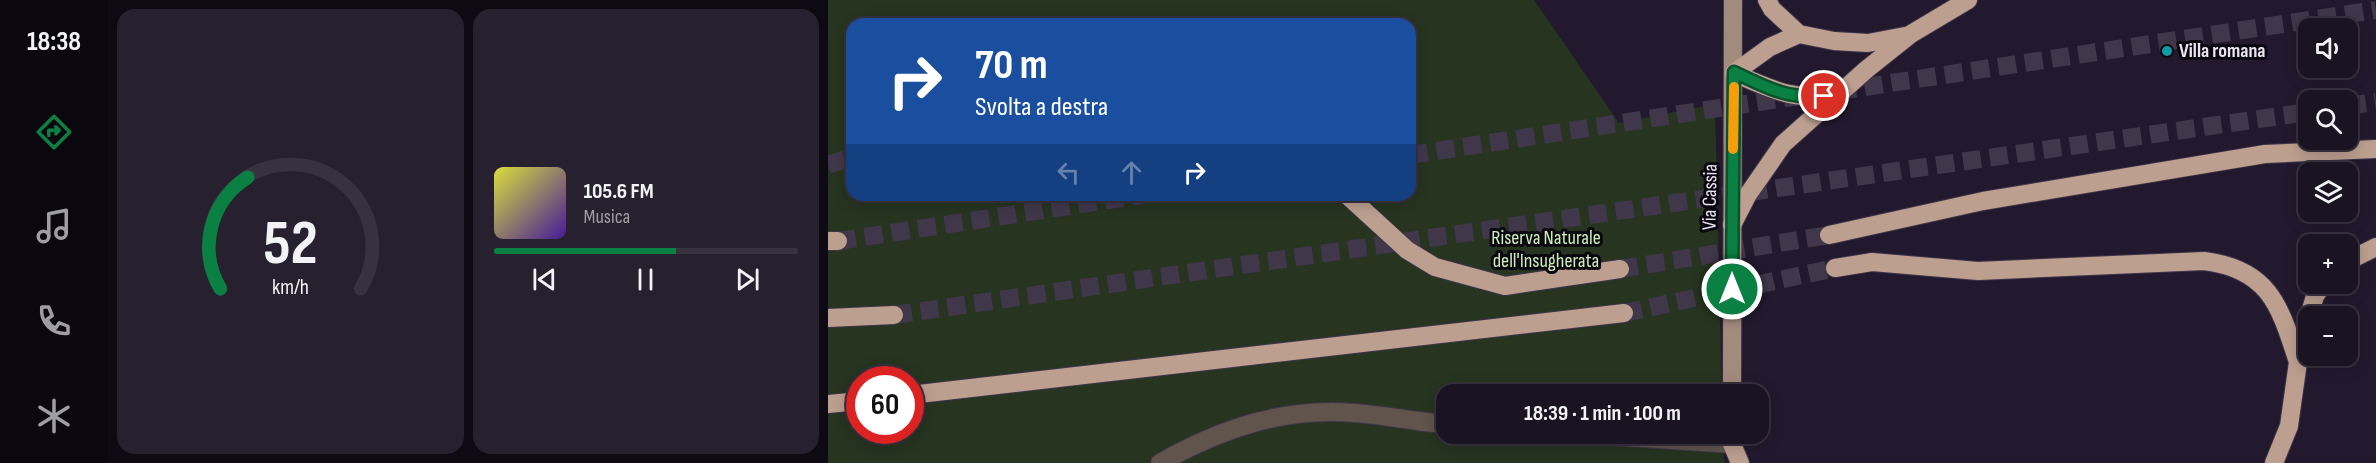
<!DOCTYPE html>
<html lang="it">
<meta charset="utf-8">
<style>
:root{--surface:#1a1322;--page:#27202f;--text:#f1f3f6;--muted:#9f9ea5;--line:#383240;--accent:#0b8043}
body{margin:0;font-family:"Sofia Sans Condensed",sans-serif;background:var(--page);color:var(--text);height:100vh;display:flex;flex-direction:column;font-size:22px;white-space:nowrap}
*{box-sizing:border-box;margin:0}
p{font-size:20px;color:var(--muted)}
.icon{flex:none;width:33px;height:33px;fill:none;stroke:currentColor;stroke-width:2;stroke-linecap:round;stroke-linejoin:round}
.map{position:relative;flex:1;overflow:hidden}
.side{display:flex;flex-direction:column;gap:9px;padding:9px;background:#0e0a13;width:720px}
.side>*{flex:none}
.banner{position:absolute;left:18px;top:18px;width:570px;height:183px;border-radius:18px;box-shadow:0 3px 15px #0003,0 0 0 2px var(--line);background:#1a4fa0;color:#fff;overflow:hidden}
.fabs{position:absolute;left:1470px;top:18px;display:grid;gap:12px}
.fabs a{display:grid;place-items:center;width:60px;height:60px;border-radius:12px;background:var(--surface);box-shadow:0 3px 15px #0003,0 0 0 2px var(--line);font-size:30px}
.speed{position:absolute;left:18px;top:366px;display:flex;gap:12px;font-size:30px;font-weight:700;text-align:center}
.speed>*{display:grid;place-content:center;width:78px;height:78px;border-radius:50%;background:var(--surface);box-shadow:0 3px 15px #0003,0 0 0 2px var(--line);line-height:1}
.speed .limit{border:9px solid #d22;background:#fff;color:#111}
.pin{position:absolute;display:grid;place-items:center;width:51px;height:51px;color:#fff;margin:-26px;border:3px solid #fff;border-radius:50%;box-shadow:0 2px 6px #0007}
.me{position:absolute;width:66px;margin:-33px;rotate:0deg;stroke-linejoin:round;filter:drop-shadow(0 0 4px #0008)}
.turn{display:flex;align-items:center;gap:21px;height:126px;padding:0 30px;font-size:27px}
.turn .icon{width:78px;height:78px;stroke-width:2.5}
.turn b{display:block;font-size:42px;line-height:51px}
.lanes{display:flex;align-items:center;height:57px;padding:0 30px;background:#0003;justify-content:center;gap:30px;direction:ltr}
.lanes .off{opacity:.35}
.side .widget{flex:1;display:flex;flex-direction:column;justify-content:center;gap:9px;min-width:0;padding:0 21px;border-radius:18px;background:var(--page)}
.side .dial{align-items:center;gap:0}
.dial svg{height:156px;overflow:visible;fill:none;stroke:var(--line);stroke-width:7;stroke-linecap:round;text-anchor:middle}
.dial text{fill:var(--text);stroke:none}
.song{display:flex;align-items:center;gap:18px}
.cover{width:72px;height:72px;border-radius:9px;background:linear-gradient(135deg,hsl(60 70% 55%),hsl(260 70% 35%))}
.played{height:6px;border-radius:3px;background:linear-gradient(90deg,var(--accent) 60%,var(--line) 60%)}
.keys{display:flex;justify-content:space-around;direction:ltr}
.side .tiles{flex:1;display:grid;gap:9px;grid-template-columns:repeat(2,1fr)}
.trip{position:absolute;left:608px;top:384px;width:333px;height:60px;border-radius:18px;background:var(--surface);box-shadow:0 3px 15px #0003,0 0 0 2px var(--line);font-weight:700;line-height:60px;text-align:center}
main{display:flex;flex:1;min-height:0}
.dock{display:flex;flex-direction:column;width:108px;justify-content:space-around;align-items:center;background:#0a080e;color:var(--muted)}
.dock .icon{width:42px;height:42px}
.dock .active{color:var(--accent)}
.dock b{font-size:27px;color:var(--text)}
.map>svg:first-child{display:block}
.green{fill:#263420;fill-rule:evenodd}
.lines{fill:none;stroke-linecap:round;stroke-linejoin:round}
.highway-tunnel{stroke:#40374b;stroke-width:18;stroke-dasharray:18 9;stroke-linecap:butt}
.minor-casing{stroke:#3e3549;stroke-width:20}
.major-casing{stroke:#3e3549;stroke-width:20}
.highway-casing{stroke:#3e3549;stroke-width:20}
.minor{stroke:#60544d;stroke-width:18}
.major{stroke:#a28a7c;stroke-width:18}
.highway{stroke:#bc9f8f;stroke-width:18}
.route-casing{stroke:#07532c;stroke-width:15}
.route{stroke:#0b8043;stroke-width:10}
.slow{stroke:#f59e0b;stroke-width:10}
.culture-dot{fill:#0f9aa8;stroke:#0a060f;stroke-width:2}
.labels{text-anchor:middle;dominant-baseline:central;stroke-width:6;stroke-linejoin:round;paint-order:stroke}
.poi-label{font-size:20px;font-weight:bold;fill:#e9e3f2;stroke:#0a060f;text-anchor:start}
.street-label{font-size:20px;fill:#e9e3f2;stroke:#0a060f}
.park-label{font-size:20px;fill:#cbf1b9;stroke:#0a060f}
</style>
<main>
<nav class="dock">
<b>18:38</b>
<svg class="icon active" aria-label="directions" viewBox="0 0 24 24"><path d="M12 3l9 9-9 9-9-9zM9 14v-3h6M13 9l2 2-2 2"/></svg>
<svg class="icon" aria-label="music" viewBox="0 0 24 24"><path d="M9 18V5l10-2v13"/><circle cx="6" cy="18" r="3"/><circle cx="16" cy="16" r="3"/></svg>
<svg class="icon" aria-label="phone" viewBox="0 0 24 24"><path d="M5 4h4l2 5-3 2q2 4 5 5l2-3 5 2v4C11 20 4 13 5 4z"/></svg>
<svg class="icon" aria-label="climate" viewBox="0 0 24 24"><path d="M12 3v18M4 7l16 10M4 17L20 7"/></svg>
</nav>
<section class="side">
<div class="tiles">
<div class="widget dial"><svg viewBox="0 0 100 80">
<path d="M14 69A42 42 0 1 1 86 69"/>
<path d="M14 69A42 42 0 0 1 28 12" stroke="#0b8043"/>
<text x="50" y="56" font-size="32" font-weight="700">52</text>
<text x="50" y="72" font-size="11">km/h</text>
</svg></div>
<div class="widget">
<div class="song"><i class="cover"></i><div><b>105.6 FM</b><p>Musica</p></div></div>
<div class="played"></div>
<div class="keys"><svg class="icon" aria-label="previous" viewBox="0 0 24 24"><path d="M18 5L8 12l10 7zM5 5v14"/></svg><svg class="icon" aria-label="pause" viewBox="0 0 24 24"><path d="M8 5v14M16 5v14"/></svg><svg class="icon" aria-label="next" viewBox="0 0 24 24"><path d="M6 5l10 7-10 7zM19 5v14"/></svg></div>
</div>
</div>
</section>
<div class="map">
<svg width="1548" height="463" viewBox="0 0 1548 463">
<rect width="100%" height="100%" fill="#22192e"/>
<path class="green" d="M0,0H706L791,123L887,104L894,394H618V434H895L896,460L898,463H0ZM24,24H582V195H24ZM32,380H82V430H32Z"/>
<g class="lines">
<path class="highway-tunnel" d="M1010,91L1548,10
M1520,106L1548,102
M582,155L971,96
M0,165L24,157
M10,241L314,195
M792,269L1001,235
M796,313L1007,268
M66,315L1480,112"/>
<defs>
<path id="minor" d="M754,434L904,444
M332,463C392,429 456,407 526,413C557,415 587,422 618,424"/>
<path id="major" d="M904,394L905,0"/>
<path id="highway" d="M939,0L944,9L971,34L1006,41L1040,43L1077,36
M906,73C940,88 972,105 1010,91
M906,73L942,47L971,34
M519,195L579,250L607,267L677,286L792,269
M904,225L919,196L955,144L1039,69L1083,34L1140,0
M1001,235L1155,201L1437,154L1548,149
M0,241H10
M1520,261L1548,247
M1007,268L1044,262L1150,271L1376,261C1442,269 1452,307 1470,362
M1481,316L1487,296L1495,284
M0,318L66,315
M82,395L796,313
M0,404L32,401
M904,444L912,463
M1446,463L1461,426L1470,362L1480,319"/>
</defs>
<use href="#minor" class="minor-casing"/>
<use href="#major" class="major-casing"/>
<use href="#highway" class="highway-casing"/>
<use href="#minor" class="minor"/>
<use href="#major" class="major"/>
<use href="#highway" class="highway"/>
</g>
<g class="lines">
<defs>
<path id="route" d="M904,289L906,72C940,88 958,99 996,96"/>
</defs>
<use href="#route" class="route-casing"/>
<use href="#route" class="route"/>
<path class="slow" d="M905,149L906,87"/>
</g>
<circle class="culture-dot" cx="1339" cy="51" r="6"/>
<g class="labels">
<g class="poi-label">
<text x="1351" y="51">Villa romana</text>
</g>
<g class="street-label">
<text transform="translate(882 197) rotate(-89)">Via Cassia</text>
</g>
<g class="park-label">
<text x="718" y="238">Riserva Naturale<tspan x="718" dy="23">dell'Insugherata</tspan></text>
</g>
</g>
</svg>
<div class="fabs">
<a><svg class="icon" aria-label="sound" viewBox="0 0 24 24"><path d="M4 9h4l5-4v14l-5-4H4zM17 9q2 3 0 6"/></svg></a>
<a><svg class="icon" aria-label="search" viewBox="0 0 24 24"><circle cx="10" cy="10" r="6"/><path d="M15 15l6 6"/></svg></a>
<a><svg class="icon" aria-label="layers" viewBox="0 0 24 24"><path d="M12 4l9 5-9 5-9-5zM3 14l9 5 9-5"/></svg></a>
<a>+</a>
<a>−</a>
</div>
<div class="speed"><div class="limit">60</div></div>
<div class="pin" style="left:996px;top:96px;background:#d93025"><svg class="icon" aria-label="arrive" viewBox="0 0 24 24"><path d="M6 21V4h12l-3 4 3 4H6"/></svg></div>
<svg class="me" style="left:904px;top:289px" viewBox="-20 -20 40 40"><circle r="17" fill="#0b8043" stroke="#fff" stroke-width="3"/><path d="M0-11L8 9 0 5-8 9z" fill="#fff"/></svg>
<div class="trip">18:39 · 1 min · 100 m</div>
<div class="banner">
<div class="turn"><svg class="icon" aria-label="right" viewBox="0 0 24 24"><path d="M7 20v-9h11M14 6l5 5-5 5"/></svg><div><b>70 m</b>Svolta a destra</div></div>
<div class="lanes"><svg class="icon off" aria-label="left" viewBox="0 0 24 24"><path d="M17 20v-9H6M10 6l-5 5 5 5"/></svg><svg class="icon off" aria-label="ahead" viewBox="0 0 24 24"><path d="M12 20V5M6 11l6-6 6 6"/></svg><svg class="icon" aria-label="right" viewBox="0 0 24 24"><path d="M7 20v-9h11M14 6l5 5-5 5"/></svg></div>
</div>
</div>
</main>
